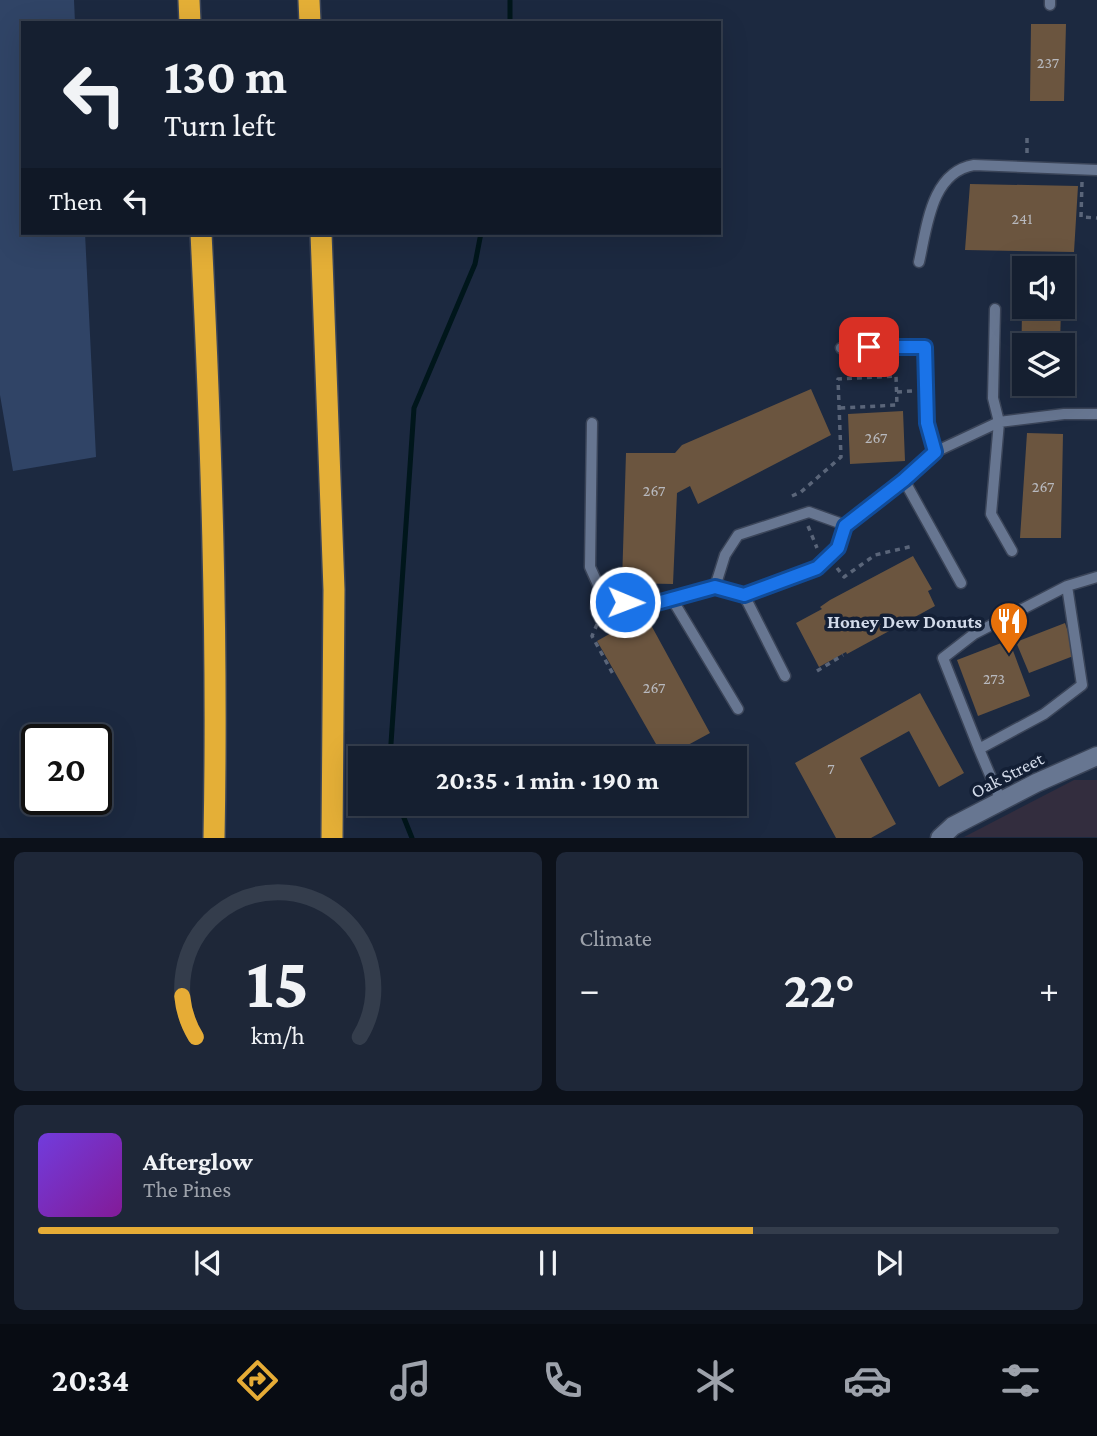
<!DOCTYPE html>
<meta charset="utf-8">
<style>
:root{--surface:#151f30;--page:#1e2738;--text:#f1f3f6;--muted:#9da2ab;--line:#343d4c;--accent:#e6ac36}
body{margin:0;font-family:"Crimson Pro",serif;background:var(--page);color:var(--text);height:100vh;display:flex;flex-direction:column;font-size:26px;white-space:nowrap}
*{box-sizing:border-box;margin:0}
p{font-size:23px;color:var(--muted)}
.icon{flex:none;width:38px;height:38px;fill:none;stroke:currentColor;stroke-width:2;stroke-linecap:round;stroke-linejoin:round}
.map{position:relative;height:838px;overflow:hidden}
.panel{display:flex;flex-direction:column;gap:14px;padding:14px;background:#0c111a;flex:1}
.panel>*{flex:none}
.guide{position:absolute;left:21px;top:21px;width:700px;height:214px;border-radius:0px;box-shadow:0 7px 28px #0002,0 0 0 2px var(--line);background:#151f30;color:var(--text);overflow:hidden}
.buttons{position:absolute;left:1012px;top:256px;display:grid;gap:14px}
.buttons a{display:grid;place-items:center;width:63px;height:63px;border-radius:0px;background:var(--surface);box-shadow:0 7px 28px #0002,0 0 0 2px var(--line);font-size:35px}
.speed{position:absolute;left:21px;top:724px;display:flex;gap:14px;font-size:35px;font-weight:700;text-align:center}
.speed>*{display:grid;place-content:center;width:91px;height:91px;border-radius:50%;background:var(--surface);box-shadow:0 7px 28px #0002,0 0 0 2px var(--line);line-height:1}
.speed .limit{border:4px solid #111;border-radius:10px;background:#fff;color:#111}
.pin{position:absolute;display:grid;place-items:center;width:60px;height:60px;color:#fff;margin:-30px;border-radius:14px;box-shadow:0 4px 10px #0006}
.me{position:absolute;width:77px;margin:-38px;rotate:91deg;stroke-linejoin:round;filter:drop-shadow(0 0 5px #0008)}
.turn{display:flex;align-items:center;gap:24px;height:147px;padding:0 28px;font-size:32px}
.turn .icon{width:91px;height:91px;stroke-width:2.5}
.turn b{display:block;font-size:49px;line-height:60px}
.then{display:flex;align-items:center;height:66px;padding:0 28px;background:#0003;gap:14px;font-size:26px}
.big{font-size:52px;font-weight:700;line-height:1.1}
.panel .widget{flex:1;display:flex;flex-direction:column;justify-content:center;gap:10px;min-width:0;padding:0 24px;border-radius:10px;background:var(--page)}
.panel .dial{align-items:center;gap:0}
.dial svg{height:182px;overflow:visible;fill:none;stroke:var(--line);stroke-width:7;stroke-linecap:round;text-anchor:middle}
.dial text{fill:var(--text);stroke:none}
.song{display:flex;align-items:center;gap:21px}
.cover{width:84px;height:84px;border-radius:10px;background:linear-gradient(135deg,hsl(260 70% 55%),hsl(290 70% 35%))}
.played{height:7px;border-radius:4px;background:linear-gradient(90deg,var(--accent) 70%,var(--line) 70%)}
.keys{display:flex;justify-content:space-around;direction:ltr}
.heat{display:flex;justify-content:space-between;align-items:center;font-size:38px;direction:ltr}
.panel .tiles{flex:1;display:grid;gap:14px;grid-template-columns:1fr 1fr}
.widget:last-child{grid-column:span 2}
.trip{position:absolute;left:348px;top:746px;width:399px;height:70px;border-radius:0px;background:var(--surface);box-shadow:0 7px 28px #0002,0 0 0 2px var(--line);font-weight:700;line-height:70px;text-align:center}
.tab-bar{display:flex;height:112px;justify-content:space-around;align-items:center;background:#080c13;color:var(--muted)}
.tab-bar .icon{width:49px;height:49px}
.tab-bar .selected{color:var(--accent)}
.tab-bar b{font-size:32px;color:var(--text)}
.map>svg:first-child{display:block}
.industrial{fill:#332d3e}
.green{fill:#304466}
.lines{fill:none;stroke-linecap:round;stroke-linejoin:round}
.stream{stroke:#00161b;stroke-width:5}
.building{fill:#6b553f}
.service-casing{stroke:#3b4559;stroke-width:13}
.minor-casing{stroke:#3b4559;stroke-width:21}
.motorway-casing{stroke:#3b4559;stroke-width:24}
.path{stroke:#5a6579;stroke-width:3.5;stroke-dasharray:5 5;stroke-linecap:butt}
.service{stroke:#677691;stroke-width:10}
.minor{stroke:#677691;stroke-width:18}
.motorway{stroke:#e4af37;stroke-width:21}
.route-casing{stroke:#114b97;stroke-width:18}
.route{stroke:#1a73e8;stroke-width:12}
.labels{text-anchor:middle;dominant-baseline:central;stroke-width:7;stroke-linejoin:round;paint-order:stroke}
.number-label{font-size:16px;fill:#b8b9be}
.poi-label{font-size:19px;font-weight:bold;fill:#d2dae9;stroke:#131f35;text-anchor:end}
.street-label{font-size:19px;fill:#d2dae9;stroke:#131f35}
</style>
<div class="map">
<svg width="1097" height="838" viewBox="0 0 1097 838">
<rect width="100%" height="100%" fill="#1c2940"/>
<path class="industrial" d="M1074,780H1097V837H964Z"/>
<path class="green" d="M0,0H74L75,23H23V233H85L96,457L13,471L0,395Z"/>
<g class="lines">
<path class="stream" d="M510,0V23
M390,758L414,408L475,264L481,233
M398,803L412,838"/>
</g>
<path class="building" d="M1031,24H1066L1064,101H1030Z
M970,184L1078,186L1074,252L965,250Z
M1022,307L1061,308L1060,345H1024V383H1060V386H1021Z
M811,389L831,435L698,504L690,486L677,493L673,584L622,583L626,453H675L682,445Z
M903,411L905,461L850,464L848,414Z
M1027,433L1063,434L1061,538H1020Z
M913,556L932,589L928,591L935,606L847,654L846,652L819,667L796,623L822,609L820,607L830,600Z
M645,614L710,733L664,758L597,641Z
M1065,623L1076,655L1029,673L1016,642Z
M1009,640L1030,696L978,716L957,660Z
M920,693L964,773L939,787L909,731L860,758L896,824L871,838H836L795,763Z"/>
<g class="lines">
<defs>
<path id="service" d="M1050,0V5
M919,262C927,227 931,172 974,165L1097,170
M995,309L993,398L999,422L991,514L1012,551
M841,348L925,347L927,423L935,452
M592,423L590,567L604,598L646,606L715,587L744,595L817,568L838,548L845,525L904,480L935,452L999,422L1064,414H1097
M904,480L961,583
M715,587L725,555L738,535L809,512L845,525
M744,595L785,676
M672,599L738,709
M979,749L943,658L974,634L1067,586
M1001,801L979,749L1044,714L1082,685L1067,586L1097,577"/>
<path id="minor" d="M940,838L953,826L1036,783L1097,756"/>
<path id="motorway" d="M189,0L190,23
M309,0L310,23
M201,233C211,434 218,636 214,838
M321,233L334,590L332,838"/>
</defs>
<use href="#service" class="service-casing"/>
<use href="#minor" class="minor-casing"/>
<use href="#motorway" class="motorway-casing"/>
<path class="path" d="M1027,153V138
M1082,182L1081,217L1097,218
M897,392L912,391
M792,496L801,492L841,457L838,379L896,376L897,405L840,408
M808,526L817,548
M837,568L844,577L875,555L913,546
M601,615L592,636L613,674
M817,671L843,655"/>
<use href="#service" class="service"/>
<use href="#minor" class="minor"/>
<use href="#motorway" class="motorway"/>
</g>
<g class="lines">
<defs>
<path id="route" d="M625,602L646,606L715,587L744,595L817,568L838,548L845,526L904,480L935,452L927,423L925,347H869"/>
</defs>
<use href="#route" class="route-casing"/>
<use href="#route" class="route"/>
</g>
<defs>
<symbol id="restaurant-pin" viewBox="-11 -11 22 30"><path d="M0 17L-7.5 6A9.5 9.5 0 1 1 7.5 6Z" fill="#e8710a" stroke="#131f35"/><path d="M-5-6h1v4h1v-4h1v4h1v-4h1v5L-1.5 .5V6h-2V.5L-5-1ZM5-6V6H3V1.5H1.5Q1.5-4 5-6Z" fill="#fff"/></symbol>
</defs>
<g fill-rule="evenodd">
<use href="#restaurant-pin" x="987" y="599" width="44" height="60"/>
</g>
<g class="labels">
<g class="number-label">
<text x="1048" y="62">237</text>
<text x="1022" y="218">241</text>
<text x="876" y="437">267</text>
<text x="1043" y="486">267</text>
<text x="654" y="490">267</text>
<text x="994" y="678">273</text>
<text x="654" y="687">267</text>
<text x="831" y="768">7</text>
</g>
<g class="poi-label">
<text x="982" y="621">Honey Dew Donuts</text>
</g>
<g class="street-label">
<text transform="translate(1007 775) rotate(-27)">Oak Street</text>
</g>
</g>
</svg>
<div class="buttons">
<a><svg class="icon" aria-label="sound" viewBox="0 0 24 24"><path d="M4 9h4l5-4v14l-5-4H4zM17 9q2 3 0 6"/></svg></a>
<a><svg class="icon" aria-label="layers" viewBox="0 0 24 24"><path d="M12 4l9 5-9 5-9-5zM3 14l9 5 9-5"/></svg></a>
</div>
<div class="speed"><div class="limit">20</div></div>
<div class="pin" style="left:869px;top:347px;background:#d93025"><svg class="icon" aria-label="arrive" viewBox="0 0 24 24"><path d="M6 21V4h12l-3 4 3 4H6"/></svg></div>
<svg class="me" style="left:625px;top:602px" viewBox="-20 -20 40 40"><circle r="17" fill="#1a73e8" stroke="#fff" stroke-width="3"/><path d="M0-11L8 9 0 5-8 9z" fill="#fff"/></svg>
<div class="trip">20:35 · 1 min · 190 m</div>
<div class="guide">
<div class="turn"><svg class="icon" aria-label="left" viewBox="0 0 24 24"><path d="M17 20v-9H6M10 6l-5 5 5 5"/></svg><div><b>130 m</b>Turn left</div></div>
<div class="then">Then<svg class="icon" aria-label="left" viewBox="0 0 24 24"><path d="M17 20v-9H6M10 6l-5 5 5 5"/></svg></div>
</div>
</div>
<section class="panel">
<div class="tiles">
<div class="widget dial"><svg viewBox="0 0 100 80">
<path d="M14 69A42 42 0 1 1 86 69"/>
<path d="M14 69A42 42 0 0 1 8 51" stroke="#e6ac36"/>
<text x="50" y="56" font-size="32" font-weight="700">15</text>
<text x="50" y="72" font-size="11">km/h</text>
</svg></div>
<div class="widget"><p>Climate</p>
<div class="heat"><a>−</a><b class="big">22°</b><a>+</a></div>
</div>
<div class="widget">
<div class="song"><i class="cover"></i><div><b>Afterglow</b><p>The Pines</p></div></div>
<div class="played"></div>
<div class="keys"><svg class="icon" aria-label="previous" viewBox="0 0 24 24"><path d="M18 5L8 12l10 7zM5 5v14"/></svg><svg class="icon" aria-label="pause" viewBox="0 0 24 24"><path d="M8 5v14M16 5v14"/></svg><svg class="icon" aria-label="next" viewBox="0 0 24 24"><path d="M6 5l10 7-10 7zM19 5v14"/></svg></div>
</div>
</div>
</section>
<nav class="tab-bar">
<b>20:34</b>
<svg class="icon selected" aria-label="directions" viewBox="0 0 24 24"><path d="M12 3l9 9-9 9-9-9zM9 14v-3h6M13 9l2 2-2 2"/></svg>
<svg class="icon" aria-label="music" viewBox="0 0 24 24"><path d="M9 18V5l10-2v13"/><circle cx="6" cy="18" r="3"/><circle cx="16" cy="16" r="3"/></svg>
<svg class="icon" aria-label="phone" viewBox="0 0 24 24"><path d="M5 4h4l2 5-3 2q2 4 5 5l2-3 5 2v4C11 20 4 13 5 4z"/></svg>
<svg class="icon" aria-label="climate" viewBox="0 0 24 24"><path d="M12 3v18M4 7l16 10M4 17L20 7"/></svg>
<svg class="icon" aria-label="car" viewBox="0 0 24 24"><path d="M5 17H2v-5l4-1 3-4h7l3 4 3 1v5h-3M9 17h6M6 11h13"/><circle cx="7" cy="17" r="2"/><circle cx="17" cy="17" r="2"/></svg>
<svg class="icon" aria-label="filters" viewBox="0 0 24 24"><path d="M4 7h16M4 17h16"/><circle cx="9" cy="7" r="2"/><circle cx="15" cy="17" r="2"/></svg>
</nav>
